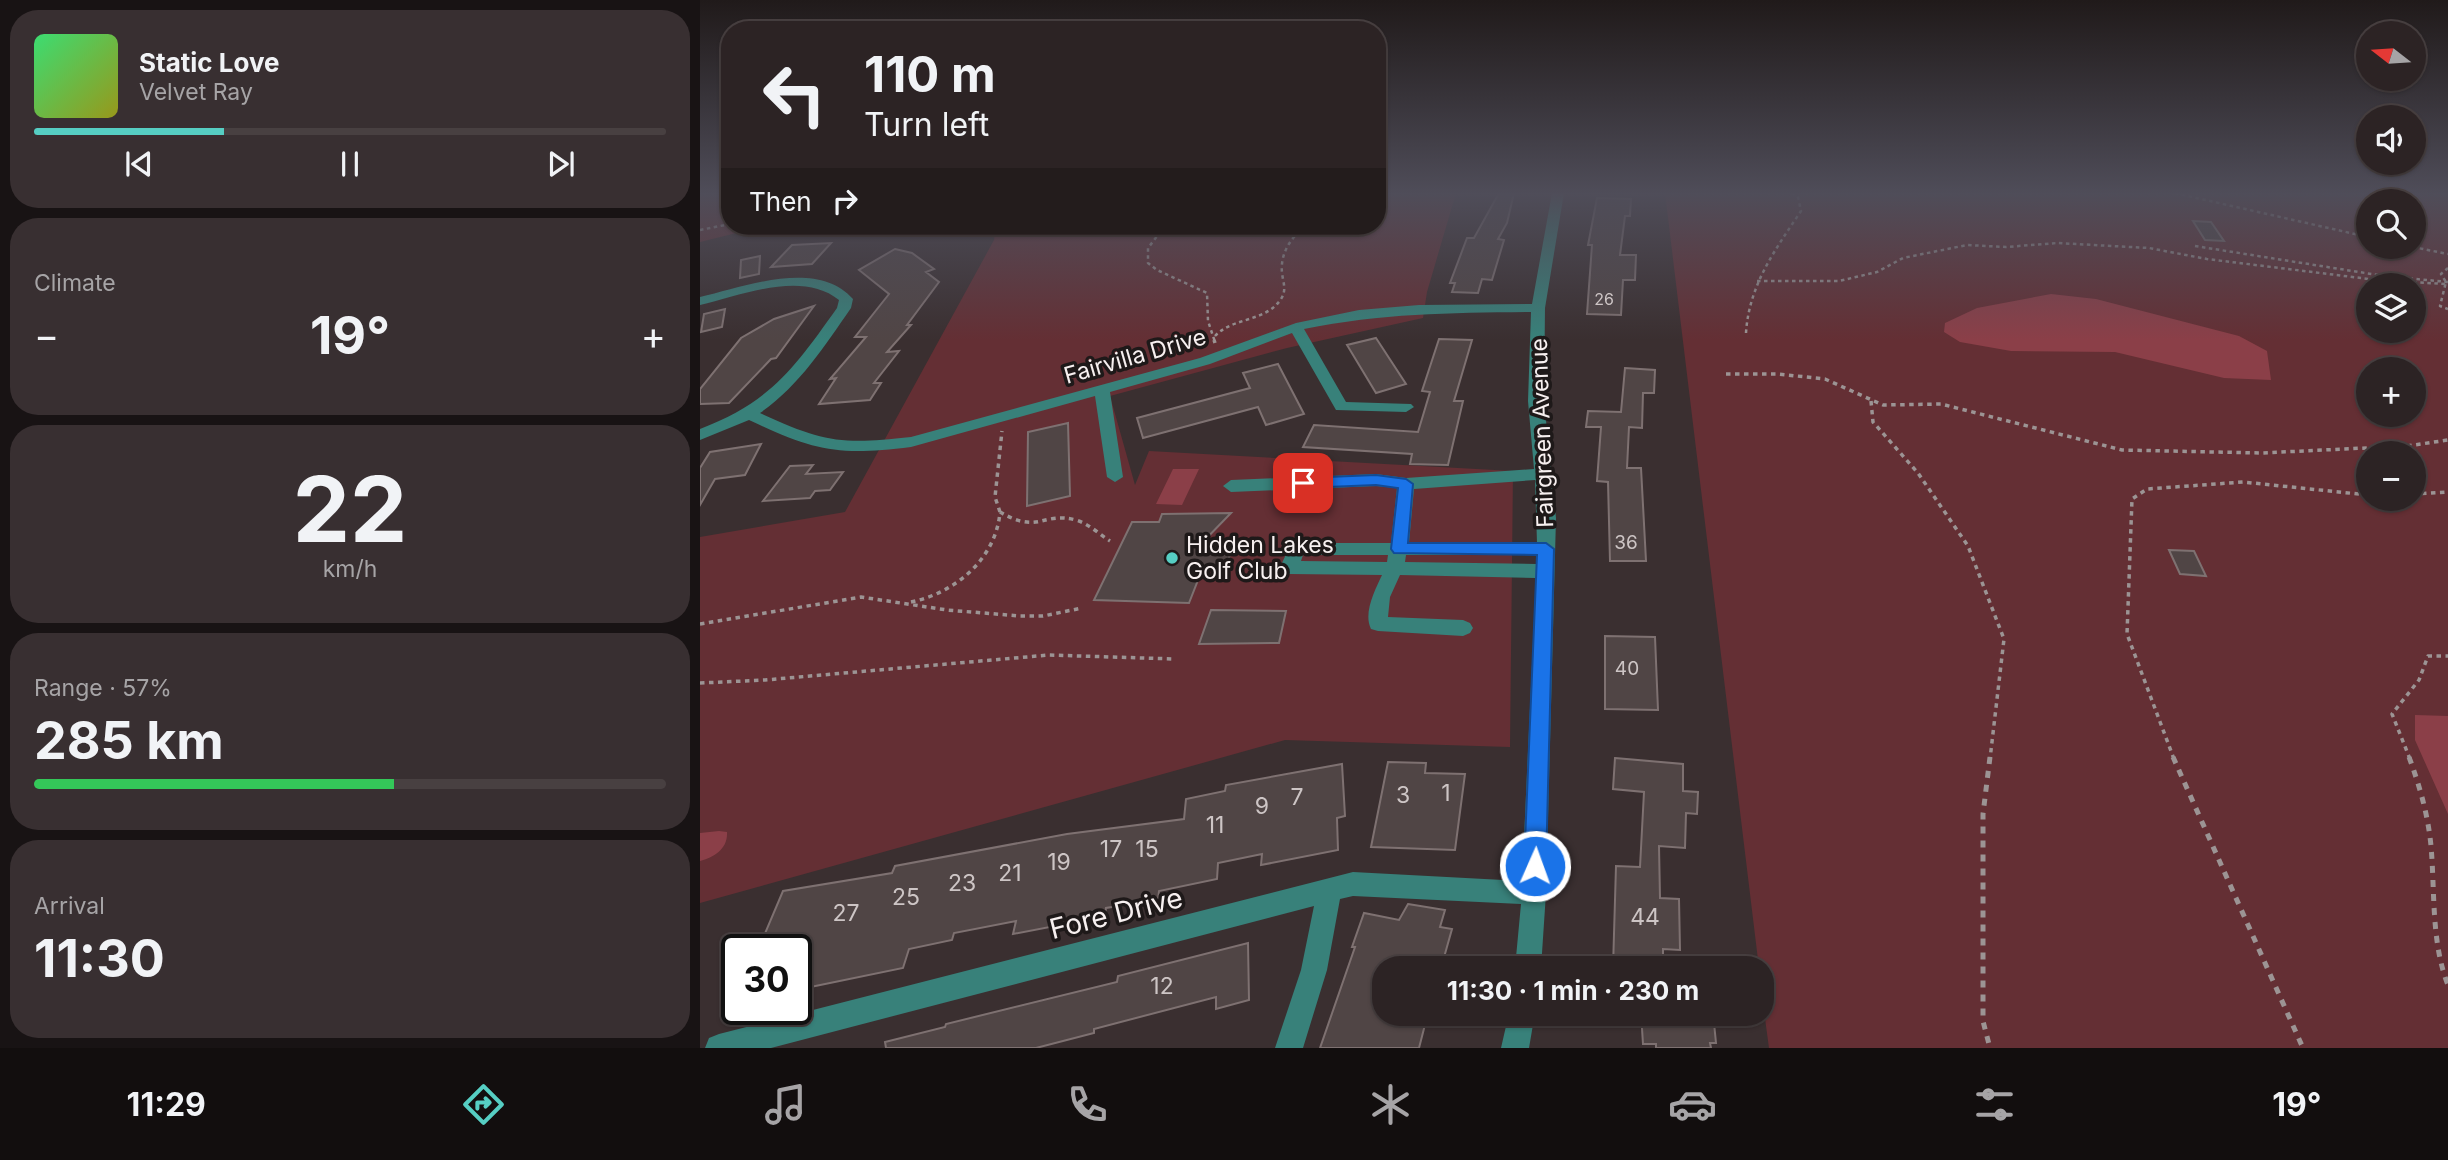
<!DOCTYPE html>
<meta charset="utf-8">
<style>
:root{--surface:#2c2324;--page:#382f31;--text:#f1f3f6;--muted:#a6a4a6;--line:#484041;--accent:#56cec3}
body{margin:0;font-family:Inter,sans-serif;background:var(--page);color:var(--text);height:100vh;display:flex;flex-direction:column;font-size:26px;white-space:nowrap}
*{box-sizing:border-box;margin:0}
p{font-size:23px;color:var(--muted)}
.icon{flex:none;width:38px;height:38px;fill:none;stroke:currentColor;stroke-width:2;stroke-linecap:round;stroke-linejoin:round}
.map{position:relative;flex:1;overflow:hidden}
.side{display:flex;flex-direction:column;gap:10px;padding:10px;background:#181314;width:700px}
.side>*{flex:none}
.hud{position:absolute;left:21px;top:21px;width:665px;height:214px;border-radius:28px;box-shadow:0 2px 5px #0004,0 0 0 2px var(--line);background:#2c2324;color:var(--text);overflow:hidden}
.needle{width:46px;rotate:287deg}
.fabs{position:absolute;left:1656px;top:21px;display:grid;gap:14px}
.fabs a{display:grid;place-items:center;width:70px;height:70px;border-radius:50%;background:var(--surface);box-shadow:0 2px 5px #0004,0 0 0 2px var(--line);font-size:35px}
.speed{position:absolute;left:21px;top:934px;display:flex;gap:14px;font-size:35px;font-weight:700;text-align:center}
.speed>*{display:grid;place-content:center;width:91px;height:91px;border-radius:50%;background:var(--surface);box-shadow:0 2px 5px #0004,0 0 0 2px var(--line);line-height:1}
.speed .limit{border:4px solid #111;border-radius:10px;background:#fff;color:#111}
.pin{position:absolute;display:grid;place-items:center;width:60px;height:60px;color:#fff;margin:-30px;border-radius:14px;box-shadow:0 4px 10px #0006}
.me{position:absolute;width:77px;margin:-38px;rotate:2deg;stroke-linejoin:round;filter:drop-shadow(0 0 5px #0008)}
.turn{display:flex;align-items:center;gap:24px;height:147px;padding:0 28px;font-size:32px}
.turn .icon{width:91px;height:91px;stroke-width:2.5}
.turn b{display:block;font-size:49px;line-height:60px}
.then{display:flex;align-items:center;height:66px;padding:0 28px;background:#0003;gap:14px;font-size:26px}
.big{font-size:52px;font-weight:700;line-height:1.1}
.side .card{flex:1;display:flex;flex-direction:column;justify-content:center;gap:10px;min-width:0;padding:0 24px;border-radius:28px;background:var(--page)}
.side .dial{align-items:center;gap:0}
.dial b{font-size:91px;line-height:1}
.song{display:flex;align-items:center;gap:21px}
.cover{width:84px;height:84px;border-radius:10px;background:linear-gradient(135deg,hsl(140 70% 55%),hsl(60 70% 35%))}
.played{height:7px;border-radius:4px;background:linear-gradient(90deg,var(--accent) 30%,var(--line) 30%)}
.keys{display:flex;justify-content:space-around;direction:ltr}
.heat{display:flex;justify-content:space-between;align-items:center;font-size:38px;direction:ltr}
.charge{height:10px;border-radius:5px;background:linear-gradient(90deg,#34c759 57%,var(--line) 0)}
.trip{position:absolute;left:672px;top:956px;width:402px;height:70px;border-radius:28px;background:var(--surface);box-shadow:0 2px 5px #0004,0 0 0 2px var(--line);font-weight:700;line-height:70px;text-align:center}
.tab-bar{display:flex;height:112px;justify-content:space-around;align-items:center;background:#120e0e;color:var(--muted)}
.tab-bar .icon{width:49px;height:49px}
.tab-bar .current{color:var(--accent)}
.tab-bar b{font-size:32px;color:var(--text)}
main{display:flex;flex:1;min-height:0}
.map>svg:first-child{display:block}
.green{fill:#642f34;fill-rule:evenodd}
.water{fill:#8b3f48}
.building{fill:#504545;stroke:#7e7171;stroke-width:2}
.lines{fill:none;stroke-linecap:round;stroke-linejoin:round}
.path-far2{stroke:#9c9494;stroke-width:2.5;stroke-dasharray:3.5 3.5;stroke-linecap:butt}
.path-far1{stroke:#9c9494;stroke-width:3.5;stroke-dasharray:4.5 4.5;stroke-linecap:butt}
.path{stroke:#9c9494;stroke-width:5;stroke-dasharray:7 7;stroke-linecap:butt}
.minor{fill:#38817a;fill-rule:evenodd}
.route{fill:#1a73e8;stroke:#114b97;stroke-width:2}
.poi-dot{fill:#56cec3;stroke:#1e1919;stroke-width:2.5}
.labels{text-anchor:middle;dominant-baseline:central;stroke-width:7;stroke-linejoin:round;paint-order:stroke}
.far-number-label{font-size:16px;fill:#cdc5c5}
.number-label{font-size:19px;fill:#cdc5c5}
.street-label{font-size:23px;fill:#f7f0f0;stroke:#1e1919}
.poi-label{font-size:23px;fill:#f7f0f0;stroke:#1e1919;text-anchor:start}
.near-number-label{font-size:23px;fill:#cdc5c5}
.near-street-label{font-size:28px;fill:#f7f0f0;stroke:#1e1919}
</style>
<main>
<section class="side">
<div class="card">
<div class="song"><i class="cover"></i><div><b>Static Love</b><p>Velvet Ray</p></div></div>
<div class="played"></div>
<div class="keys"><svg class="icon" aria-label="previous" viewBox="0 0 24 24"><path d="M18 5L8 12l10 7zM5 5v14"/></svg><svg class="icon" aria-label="pause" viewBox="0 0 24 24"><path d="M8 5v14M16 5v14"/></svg><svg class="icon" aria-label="next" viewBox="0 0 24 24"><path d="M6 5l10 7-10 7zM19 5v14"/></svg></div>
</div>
<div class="card"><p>Climate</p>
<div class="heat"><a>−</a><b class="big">19°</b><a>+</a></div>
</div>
<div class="card dial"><b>22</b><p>km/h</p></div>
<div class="card"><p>Range · 57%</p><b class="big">285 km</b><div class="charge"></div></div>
<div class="card"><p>Arrival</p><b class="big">11:30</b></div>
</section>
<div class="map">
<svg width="1748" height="1048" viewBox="0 0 1748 1048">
<rect width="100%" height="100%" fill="#3a2f30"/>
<path class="green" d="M0,193H30V226H65L0,242Z
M677,193H756L727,292L723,318L587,348L410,396L435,485L449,451L813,471L810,747L585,740L0,903V537L145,512L294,240L296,226H677Z
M965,193H1748V1048H1069L1062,996V968H1059ZM1668,201H1713V247H1668ZM1668,285H1713V331H1668ZM1668,369H1713V415H1668ZM1668,453H1713V499H1668Z"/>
<path class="water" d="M1351,294L1396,299L1539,336L1567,351L1571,380L1524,378L1415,352L1311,351L1260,342L1244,332L1245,323L1277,308Z
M473,469H499L482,505L456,504Z
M1715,715L1748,716V814L1715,740Z
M19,831L27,832C28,849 14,857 0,861V833Z"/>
<path class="building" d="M799,193H814L807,223L798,239L804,240L792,280L782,279L778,293L752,292L755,283H750L767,238H774Z
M897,198L931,199L930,216H925L920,255H936L935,280H923L921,315L887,314L892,245H888Z
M1493,221L1511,222L1524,241L1505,240Z
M131,243L112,264L71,267L92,245Z
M195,249L212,253L234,269L226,272L239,282L207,325H211L187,352L199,351L174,383H181L170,400L119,404L136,378L130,379L166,337H155L189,294L159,270Z
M60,256L59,274L40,278L41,260Z
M114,306L76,358L71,359L29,403L0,404V389L41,338L74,319Z
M25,309L22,327L1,332L4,314Z
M676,338L706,384L676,393L647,345Z
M739,339L772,340L754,401H763L748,465L710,464L712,454L603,447L614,425L718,432L730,392L722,391Z
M578,364L604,414L566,425L558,407L443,438L437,418L550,388L543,373Z
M925,368L955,370L954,393H943L942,428L929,427L927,468H941L946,561H910L908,482L897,481L901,427H886L888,411L921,412Z
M368,423L370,496L327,506L328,432Z
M61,444L45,475L15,479L0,505V468L10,452Z
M113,465L106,474L143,472L130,490L115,491L110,498L63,501L90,466Z
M531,513L498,547L533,546L525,569L502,570L489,603L394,600L432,522H459L462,514Z
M1469,550L1494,551L1506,576L1480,574Z
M511,610L586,611L579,643L499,644Z
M905,636L955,637L958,710L905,709Z
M915,758L983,764V791L998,792L997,814L986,813L985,848L959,846L960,898L979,899L980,950L963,949V968H913L916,866L940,867L944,792L913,789Z
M688,762L726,763L725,773L765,774L755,850L671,847Z
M642,764L645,816L637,818L638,850L561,865L562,854L518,863L517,879L459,891L458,900L406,908L405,915L350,924V927L313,934L316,921L254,933L252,940L209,949L203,968L96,990V950H58L83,891L192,873L195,866L367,834L484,819L486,799L525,791L526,785Z
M708,904L745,910L740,927L752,929L741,968H684V1013H728L719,1048H620L655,947H652L664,913L699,920Z
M548,943L549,1000L516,1009V997L394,1029V1033L336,1048H186L185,1042L245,1027L246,1024L417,982L418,976Z
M941,1013H1013L1016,1043H1010L1011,1048H956V1044H943Z"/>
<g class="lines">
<path class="path-far2" d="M1475,193L1668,237
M465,226L448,248V263L457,270L507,293L508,321L515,342
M0,230L30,224
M1495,246L1684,276L1748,282
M1713,247L1748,254
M1748,268L1741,274L1746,282L1740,306L1748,309
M1057,281H1139L1177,272L1203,258L1267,245L1306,247L1357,243L1449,248L1507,259L1677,280L1745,284
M1046,333C1049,285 1075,250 1101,211L1098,197L1093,193
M515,336C533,317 566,322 581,299C587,290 583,282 582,273C580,253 591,237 606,226"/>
<path class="path-far1" d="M514,340L515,343
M1026,374H1078L1125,379L1183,405L1241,404L1422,450L1561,453L1707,446L1748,440
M1171,401L1173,422L1218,473L1268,546L1304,639L1290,759
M1713,494L1748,492
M300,512L295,497L302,431
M211,602C255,593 296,559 300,512C339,535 343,511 376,520C389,524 399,534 410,541
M0,624L161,597L247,610L320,616H343L382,608
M0,683L65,680L349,655L475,659
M1474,759L1427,634L1432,499L1447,489L1543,482L1668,495
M1710,759L1692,714L1719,680L1728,656H1748"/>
<path class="path" d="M1290,757L1283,814V1021L1290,1048
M1473,757L1603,1048
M1709,757C1720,787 1728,815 1731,846C1735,892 1731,942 1748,985"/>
<path class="minor" d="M852,193H864L845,308L844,401L856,518L846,893L841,968H815L821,904L653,896L640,899L627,970L603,1048H575L601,970L614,906L71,1048H5L9,1038L19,1034L653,872L822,881L836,578L700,575L690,597L688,617L763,620L770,623L773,628L770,633L763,636L678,631L671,629C663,613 675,590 682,575L589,574L583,572L580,567L591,544L597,543H691L697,488L676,486L531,492L523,486L531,480L676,474L706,478L834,469L828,401L831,312C751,313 684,313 604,329L646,402L711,404L714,407L706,412L636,410L592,333L510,364L410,392L423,477L415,482L407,477L395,396L211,447C137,456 115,451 49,420L0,440V429C71,402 95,367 137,308L139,300C102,270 42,295 0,305V297C44,287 117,258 153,299L151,308C124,347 99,386 60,413C123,442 141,445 211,437L500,358L596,323L659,310L719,305L832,304ZM835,480L837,543H709L714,489ZM603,555H688L687,562L601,561ZM706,555H837L836,564L705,562Z
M809,1013H835L829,1048H801Z"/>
</g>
<linearGradient id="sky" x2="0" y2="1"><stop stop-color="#201a1a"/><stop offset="0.57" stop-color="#4f4d59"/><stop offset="1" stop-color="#4f4d59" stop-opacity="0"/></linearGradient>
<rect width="1748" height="340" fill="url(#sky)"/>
<path class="route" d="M676,475L706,479L713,484L708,543H846L854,549L846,866L843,873L835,876L827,873L824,866L837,555L694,553L691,549L698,488L676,485L603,488L596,483L603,478Z"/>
<circle class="poi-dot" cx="472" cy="558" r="7"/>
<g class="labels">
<g class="far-number-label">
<text x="904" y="299">26</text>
</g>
<g class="number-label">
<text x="926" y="542">36</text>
<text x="927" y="668">40</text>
</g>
<g class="street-label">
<text transform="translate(435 356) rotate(-16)">Fairvilla Drive</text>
<text transform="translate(842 433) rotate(-92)">Fairgreen Avenue</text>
</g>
<g class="poi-label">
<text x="486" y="545">Hidden Lakes<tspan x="486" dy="26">Golf Club</tspan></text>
</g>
<g class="near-number-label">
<text x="746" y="793">1</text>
<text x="703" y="795">3</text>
<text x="597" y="797">7</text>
<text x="562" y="806">9</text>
<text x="515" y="825">11</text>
<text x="411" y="849">17</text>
<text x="447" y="849">15</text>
<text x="359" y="862">19</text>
<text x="310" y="873">21</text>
<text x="262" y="883">23</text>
<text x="206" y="897">25</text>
<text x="146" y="913">27</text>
<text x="945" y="917">44</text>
<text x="462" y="986">12</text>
</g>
<g class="near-street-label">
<text transform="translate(416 913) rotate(-14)">Fore Drive</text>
</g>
</g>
</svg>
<div class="fabs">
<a><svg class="needle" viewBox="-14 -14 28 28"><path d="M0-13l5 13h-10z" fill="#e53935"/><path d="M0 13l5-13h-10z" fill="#a6a4a6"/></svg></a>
<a><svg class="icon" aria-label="sound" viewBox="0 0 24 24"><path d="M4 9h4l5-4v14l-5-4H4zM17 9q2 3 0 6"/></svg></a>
<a><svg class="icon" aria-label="search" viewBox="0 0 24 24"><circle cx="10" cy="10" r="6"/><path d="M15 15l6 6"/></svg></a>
<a><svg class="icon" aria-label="layers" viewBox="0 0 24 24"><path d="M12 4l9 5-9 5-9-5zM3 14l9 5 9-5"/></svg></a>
<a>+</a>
<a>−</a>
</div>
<div class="speed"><div class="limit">30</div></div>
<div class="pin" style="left:603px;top:483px;background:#d93025"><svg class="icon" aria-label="arrive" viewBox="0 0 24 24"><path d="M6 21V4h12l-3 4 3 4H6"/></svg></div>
<svg class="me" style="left:835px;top:866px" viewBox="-20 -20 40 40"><circle r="17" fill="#1a73e8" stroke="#fff" stroke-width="3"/><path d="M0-11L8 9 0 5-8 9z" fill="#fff"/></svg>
<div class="trip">11:30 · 1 min · 230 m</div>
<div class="hud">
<div class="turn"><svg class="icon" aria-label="left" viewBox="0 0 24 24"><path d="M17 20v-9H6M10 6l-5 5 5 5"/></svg><div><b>110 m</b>Turn left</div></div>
<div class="then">Then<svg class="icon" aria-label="right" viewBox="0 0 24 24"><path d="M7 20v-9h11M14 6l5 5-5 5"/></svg></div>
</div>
</div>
</main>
<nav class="tab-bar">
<b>11:29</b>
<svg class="icon current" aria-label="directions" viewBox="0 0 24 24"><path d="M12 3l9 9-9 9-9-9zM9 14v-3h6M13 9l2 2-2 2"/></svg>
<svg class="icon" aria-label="music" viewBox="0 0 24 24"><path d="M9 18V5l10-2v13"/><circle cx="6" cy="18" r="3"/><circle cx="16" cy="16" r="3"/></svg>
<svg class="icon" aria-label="phone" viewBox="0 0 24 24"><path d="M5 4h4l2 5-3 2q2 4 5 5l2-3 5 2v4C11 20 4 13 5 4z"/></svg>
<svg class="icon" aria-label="climate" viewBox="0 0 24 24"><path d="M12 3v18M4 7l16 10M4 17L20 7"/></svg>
<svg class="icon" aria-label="car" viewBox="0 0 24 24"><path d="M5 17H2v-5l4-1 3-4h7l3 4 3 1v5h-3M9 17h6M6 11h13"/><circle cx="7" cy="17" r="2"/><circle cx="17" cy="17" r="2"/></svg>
<svg class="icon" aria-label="filters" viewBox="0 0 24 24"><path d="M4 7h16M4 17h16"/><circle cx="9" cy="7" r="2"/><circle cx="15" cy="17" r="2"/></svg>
<b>19°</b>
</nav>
